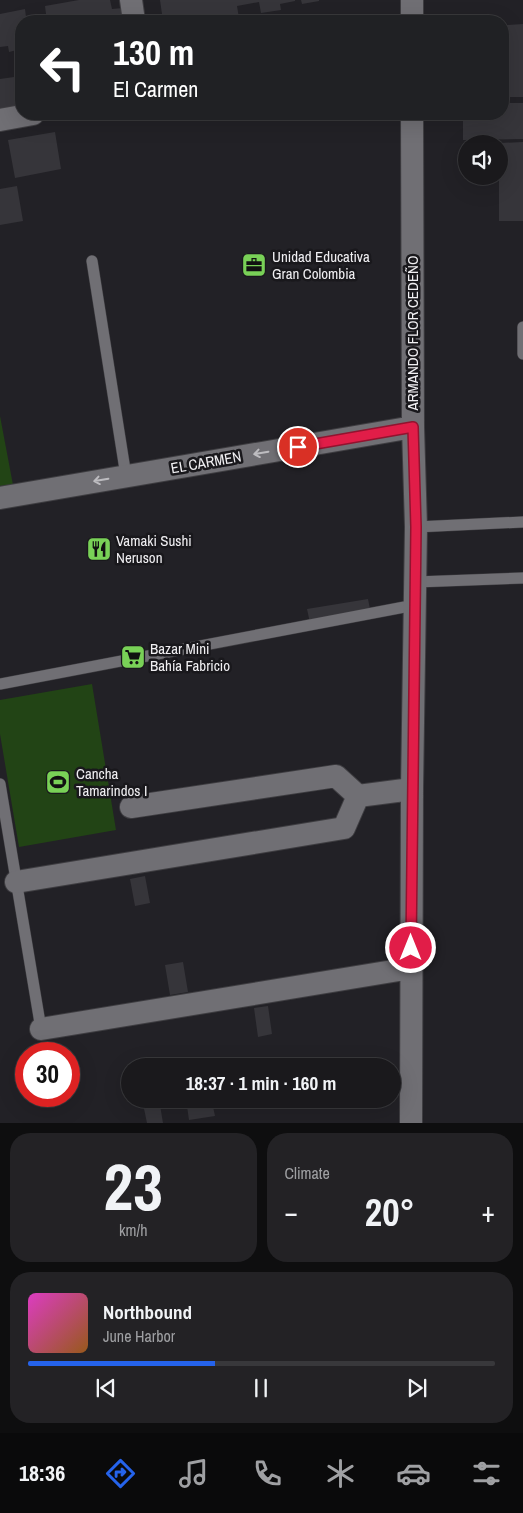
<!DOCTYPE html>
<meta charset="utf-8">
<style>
:root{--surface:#1a191c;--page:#232225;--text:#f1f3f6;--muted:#9fa0a3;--line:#38383b;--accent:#2563eb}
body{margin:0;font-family:"Archivo Narrow",sans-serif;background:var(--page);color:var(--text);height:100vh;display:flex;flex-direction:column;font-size:19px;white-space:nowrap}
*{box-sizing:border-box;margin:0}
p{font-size:16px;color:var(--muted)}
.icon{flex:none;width:28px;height:28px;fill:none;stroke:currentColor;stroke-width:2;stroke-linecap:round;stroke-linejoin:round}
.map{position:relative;height:1123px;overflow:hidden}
.details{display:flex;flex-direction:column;gap:10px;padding:10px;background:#0e0e0f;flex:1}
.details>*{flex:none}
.guide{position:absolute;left:15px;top:15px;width:494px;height:105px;border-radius:20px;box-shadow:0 5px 20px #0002,0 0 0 1px var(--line);background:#202124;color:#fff;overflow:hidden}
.buttons{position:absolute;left:458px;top:135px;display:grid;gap:10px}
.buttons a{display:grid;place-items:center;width:50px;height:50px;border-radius:50%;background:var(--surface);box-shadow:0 5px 20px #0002,0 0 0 1px var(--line);font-size:25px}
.speed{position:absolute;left:15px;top:1042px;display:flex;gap:10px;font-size:25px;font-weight:700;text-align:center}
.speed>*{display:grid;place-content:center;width:65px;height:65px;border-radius:50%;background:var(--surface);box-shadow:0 5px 20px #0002,0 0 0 1px var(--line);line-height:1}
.speed .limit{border:8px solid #d22;background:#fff;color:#111}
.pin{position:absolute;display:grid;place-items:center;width:42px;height:42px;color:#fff;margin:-21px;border:2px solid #fff;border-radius:50%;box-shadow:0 1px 5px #0007}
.me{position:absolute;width:55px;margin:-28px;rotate:0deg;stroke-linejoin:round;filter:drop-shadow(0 0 4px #0008)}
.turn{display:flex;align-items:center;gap:18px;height:105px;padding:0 15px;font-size:22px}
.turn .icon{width:65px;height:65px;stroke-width:2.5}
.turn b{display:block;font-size:35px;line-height:42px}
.big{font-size:38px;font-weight:700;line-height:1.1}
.details .card{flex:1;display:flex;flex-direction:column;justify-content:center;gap:8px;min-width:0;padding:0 18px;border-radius:20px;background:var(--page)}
.details .dial{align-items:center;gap:0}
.dial b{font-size:65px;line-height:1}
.song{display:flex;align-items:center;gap:15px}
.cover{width:60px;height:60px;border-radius:8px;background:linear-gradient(135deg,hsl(310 70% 55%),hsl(30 70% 35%))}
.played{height:5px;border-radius:2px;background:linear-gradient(90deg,var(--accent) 40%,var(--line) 40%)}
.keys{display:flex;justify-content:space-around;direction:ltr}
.heat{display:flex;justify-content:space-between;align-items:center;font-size:28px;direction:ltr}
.details .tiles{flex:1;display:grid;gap:10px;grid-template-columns:1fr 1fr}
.card:last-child{grid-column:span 2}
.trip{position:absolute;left:121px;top:1058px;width:280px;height:50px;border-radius:25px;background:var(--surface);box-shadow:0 5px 20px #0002,0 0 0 1px var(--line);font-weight:700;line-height:50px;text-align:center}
.tabs{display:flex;height:80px;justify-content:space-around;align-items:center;background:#0a0a0b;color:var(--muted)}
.tabs .icon{width:35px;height:35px}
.tabs .selected{color:var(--accent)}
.tabs b{font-size:22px;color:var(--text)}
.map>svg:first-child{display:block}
.green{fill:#224415}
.building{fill:#36353a}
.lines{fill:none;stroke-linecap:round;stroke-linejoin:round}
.lane-casing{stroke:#3e3d41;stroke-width:12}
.street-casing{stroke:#3e3d41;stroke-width:24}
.lane{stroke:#706f74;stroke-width:11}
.street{stroke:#706f74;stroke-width:22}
.oneway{stroke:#bdbcc0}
.route-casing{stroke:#92132f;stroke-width:12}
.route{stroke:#e11d48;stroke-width:9}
.labels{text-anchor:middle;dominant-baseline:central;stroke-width:5;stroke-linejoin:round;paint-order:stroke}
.poi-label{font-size:15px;fill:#f0eff2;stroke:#19181c;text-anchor:start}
.street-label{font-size:15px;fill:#f0eff2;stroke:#19181c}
</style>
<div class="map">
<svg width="523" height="1123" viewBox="0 0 523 1123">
<rect width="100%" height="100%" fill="#222126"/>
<path class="green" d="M0,416L13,485L0,486Z
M92,684L116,830L19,847L0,734V700Z"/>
<path class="building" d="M79,0H110L112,9L123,8L125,21H21V49L9,52L8,46L0,47V14L25,9L26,17L46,14L45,6Z
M160,0H295V1L280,4L281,10L261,13L259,2L237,6L239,18L220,21L219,15L192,19L193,21H163Z
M301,0H319V1L302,4Z
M523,24V97H508L507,25Z
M21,76V107L0,111V79Z
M502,103H523V139L463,140V114H502Z
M55,132L61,169L15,178L8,140Z
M523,142V221H499V143Z
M17,186L23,221L0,225V189Z
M368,599L371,614L310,623L307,609Z
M145,876L150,903L135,906L130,879Z
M183,962L188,992L170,995L165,965Z
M268,1006L272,1034L258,1037L254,1008Z
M142,1099H159L163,1123H147Z
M212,1102L215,1116L189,1120L187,1106Z"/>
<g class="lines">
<defs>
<path id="lane" d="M92,261L126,476
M523,327V354
M416,527L523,522
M416,582L523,578
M0,684L415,605
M0,784L41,1029"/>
<path id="street" d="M131,0L134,21
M412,0V21
M0,120L33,114
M0,498L413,427
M131,807L336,776L358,796
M16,882L344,828L358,796L412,789
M41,1029L411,968
M411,1123L412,789L416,527L413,427L412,114"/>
</defs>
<use href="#lane" class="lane-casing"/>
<use href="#street" class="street-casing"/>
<use href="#lane" class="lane"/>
<use href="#street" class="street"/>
</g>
<defs><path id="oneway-shaft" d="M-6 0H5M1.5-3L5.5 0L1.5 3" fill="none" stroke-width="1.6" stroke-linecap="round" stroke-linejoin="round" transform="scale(1.25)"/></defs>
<g class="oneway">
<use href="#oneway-shaft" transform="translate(261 453) rotate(170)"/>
<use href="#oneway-shaft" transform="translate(101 480) rotate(170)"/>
</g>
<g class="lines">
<defs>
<path id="route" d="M298,447L413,427L416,527L411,948"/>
</defs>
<use href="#route" class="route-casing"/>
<use href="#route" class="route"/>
</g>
<defs>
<symbol id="office-square" viewBox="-11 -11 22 22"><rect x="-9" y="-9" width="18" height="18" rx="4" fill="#79d157" stroke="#19181c"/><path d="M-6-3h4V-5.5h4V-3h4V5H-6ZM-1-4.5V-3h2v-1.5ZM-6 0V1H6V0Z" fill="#111"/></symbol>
<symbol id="restaurant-square" viewBox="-11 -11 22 22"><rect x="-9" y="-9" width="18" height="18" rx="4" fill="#79d157" stroke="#19181c"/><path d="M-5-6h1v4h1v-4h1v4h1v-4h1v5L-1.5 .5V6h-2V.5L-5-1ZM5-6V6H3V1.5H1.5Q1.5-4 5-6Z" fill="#111"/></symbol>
<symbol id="supermarket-square" viewBox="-11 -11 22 22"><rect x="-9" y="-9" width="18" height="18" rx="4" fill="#79d157" stroke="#19181c"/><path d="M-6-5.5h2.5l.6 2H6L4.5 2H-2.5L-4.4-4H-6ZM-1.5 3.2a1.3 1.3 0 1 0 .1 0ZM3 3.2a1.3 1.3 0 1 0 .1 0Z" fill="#111"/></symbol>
<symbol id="stadium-square" viewBox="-11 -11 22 22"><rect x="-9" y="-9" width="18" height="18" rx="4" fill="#79d157" stroke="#19181c"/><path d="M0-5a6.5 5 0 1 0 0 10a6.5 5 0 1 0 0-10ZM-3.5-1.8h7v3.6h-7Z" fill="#111"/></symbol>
</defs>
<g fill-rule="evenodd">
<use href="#office-square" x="240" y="251" width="28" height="28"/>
<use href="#restaurant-square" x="85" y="535" width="28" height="28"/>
<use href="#supermarket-square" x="119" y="643" width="28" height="28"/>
<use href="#stadium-square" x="44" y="768" width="28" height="28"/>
</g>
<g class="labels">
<g class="poi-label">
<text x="272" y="256">Unidad Educativa<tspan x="272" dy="17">Gran Colombia</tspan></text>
<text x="116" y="540">Vamaki Sushi<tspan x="116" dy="17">Neruson</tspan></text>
<text x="150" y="648">Bazar Mini<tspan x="150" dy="17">Bahía Fabricio</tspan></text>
<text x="76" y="773">Cancha<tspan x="76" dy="17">Tamarindos I</tspan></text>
</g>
<g class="street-label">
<text transform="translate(412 333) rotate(-90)">ARMANDO FLOR CEDEÑO</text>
<text transform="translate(206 462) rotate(-10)">EL CARMEN</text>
</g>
</g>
</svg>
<div class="buttons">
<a><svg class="icon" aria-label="sound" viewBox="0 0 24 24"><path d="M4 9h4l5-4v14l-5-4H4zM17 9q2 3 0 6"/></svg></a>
</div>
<div class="speed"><div class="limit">30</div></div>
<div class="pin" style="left:298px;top:447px;background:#d93025"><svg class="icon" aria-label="arrive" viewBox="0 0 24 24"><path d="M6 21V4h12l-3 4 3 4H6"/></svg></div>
<svg class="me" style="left:411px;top:948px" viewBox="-20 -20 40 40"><circle r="17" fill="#e11d48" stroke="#fff" stroke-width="3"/><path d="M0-11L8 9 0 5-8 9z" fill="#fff"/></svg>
<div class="trip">18:37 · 1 min · 160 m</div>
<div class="guide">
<div class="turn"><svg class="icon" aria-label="left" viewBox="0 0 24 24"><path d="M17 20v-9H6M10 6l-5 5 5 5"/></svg><div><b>130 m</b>El Carmen</div></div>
</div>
</div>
<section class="details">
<div class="tiles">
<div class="card dial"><b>23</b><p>km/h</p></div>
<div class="card"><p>Climate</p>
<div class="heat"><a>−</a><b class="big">20°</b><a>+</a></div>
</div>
<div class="card">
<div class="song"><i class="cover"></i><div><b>Northbound</b><p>June Harbor</p></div></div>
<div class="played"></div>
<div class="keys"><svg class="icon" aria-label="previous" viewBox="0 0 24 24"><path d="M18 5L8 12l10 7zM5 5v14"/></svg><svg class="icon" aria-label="pause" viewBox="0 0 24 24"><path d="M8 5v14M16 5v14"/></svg><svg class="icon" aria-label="next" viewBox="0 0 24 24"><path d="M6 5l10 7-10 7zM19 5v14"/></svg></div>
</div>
</div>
</section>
<nav class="tabs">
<b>18:36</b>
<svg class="icon selected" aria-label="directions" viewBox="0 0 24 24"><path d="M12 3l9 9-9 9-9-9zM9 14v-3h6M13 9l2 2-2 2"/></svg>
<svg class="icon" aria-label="music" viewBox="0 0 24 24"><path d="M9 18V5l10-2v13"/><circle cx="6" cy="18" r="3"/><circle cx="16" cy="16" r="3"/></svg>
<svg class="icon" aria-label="phone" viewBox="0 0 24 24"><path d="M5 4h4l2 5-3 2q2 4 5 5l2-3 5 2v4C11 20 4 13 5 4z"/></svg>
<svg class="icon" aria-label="climate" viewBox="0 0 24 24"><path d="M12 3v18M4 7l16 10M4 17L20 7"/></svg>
<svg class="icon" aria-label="car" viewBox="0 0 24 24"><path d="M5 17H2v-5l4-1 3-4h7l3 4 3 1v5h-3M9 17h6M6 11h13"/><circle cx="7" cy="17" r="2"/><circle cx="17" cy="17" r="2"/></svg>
<svg class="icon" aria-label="filters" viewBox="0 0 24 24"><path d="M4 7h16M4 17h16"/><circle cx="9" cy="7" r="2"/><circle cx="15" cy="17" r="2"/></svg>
</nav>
